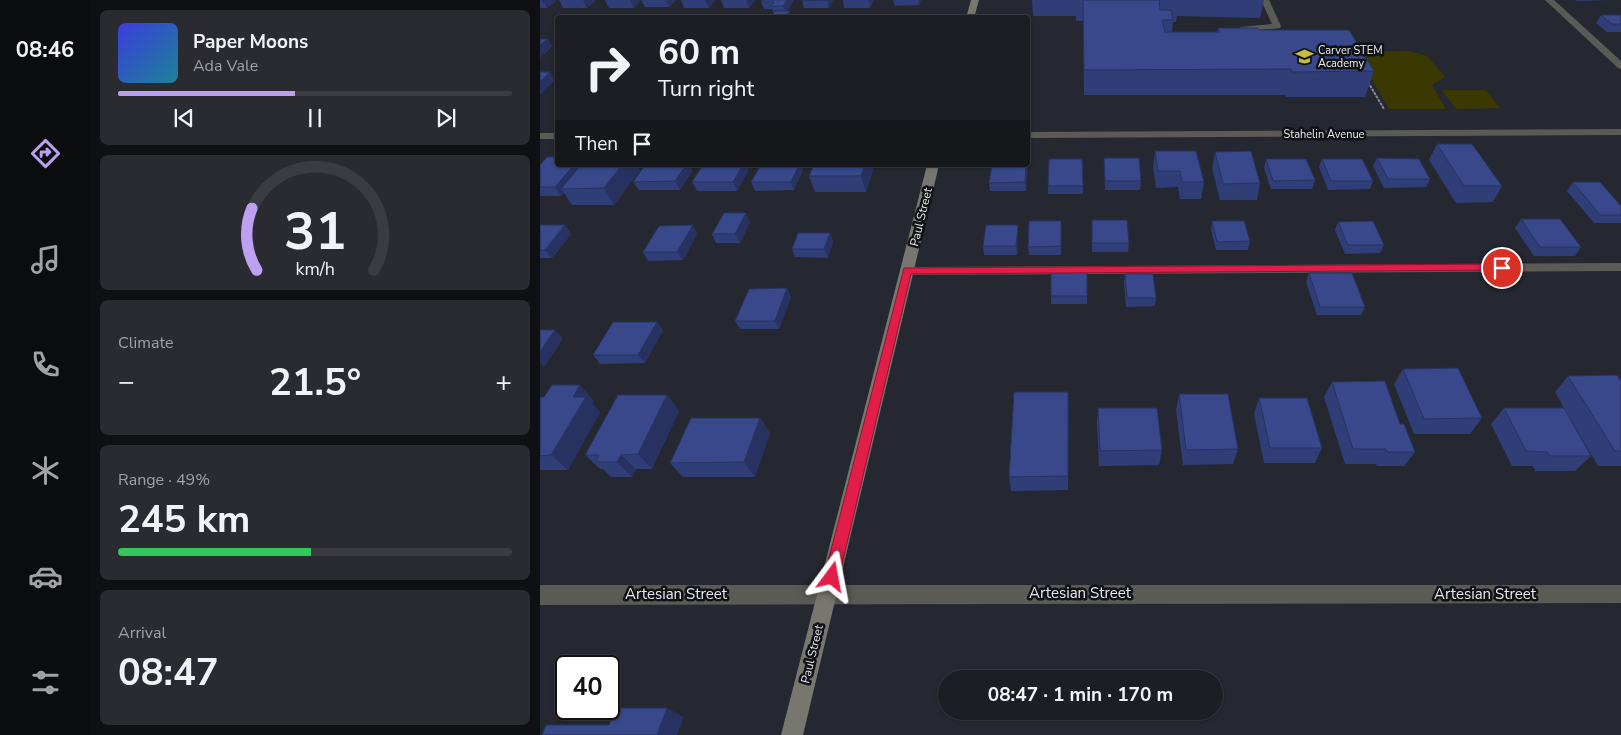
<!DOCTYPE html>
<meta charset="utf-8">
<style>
:root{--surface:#1c1e24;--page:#292b31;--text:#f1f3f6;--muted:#a0a2a6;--line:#3a3c41;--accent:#bca0f2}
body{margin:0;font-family:"Nunito Sans",sans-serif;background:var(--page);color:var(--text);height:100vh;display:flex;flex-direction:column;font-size:19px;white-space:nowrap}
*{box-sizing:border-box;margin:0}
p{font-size:16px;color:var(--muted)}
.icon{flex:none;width:28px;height:28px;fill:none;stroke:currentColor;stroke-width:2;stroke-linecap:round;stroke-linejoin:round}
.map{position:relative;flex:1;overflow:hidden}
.panel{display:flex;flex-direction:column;gap:10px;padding:10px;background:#0f1014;width:450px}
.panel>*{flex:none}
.banner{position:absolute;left:15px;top:15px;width:475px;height:152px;border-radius:5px;box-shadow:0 1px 4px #0004,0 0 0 1px var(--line);background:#1c1e24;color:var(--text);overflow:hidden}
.speed{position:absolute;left:15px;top:655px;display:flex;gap:10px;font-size:25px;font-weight:700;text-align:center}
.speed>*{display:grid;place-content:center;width:65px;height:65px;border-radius:50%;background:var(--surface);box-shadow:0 1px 4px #0004,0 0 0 1px var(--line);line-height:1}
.speed .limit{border:2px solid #111;border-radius:8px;background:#fff;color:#111}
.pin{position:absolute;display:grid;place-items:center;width:42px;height:42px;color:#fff;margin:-21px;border:2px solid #fff;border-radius:50%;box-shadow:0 1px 5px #0007}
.me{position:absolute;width:55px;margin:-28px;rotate:13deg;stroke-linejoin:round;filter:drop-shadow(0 0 4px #0008)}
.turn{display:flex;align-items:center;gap:18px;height:105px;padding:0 20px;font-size:22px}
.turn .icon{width:65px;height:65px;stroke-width:2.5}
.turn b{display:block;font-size:35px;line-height:42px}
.then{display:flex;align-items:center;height:48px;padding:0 20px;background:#0003;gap:10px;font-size:19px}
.big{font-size:38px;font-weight:700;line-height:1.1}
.panel .widget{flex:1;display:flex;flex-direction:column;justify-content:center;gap:8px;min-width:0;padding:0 18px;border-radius:8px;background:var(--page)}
.panel .dial{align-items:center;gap:0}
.dial svg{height:130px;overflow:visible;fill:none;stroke:var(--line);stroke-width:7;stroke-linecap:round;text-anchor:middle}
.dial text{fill:var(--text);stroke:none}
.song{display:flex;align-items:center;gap:15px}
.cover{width:60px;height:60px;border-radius:8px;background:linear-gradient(135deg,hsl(240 70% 55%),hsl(190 70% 35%))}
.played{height:5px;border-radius:2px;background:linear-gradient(90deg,var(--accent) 45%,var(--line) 45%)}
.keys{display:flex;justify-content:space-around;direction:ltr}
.heat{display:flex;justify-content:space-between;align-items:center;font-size:28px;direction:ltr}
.charge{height:8px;border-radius:4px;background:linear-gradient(90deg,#34c759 49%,var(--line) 0)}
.trip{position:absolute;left:398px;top:670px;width:285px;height:50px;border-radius:25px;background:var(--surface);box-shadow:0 1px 4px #0004,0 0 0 1px var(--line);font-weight:700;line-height:50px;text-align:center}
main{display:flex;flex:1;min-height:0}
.tab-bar{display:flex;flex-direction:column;width:90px;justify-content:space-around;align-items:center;background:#0b0c0e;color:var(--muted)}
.tab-bar .icon{width:35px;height:35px}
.tab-bar .on{color:var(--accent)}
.tab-bar b{font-size:22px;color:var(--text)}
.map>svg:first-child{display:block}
.green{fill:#3b3802}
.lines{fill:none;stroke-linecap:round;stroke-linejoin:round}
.path{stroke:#888a91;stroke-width:2;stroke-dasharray:3 1;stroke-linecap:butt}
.lane{fill:#5b5b56;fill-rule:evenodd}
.street{fill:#5b5b56;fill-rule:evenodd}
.secondary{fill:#777770;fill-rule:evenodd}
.wall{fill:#303e77}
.shaded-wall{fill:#273261}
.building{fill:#38488a;stroke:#273261}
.route{fill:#e11d48;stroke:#92132f}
.labels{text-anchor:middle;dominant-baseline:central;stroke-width:5;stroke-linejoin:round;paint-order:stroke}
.far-poi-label{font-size:11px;fill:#e8e9ef;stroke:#101115;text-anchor:start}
.far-street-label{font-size:11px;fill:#e8e9ef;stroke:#101115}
.street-label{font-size:12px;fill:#e8e9ef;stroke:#101115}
.near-street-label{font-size:15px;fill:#e8e9ef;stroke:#101115}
</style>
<main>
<nav class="tab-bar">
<b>08:46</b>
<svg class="icon on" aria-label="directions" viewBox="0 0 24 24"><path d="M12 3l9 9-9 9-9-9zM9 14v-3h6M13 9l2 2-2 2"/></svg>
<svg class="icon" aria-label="music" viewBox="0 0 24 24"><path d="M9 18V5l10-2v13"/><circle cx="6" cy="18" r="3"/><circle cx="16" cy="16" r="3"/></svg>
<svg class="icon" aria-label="phone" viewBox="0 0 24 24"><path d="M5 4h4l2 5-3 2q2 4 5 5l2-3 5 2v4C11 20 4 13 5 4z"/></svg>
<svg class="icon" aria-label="climate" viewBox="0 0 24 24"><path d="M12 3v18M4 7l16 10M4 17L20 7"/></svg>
<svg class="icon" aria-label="car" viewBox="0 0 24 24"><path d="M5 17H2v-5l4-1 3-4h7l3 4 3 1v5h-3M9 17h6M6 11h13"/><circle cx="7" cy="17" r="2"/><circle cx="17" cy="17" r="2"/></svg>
<svg class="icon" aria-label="filters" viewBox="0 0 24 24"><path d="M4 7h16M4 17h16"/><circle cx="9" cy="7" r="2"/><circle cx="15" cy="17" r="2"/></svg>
</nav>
<section class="panel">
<div class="widget">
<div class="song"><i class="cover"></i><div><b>Paper Moons</b><p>Ada Vale</p></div></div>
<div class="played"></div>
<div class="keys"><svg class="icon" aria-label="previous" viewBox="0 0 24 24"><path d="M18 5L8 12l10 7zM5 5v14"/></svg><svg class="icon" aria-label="pause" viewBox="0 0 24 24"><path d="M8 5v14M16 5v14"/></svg><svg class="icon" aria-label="next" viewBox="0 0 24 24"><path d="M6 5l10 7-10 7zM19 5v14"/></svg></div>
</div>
<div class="widget dial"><svg viewBox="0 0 100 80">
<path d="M14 69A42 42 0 1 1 86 69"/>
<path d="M14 69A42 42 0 0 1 11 31" stroke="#bca0f2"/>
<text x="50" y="56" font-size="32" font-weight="700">31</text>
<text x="50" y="72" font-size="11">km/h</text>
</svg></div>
<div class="widget"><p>Climate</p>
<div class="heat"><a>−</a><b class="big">21.5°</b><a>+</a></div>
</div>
<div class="widget"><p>Range · 49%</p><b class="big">245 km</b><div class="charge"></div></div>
<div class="widget"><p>Arrival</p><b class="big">08:47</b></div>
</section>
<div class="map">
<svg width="1081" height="735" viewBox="0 0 1081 735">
<rect width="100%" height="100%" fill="#252830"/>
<path class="green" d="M869,51L887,56L905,77L892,85L906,109H849L816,52Z
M902,90H946L960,108L916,109Z"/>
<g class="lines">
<path class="path" d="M828,82L844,109"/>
<path class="lane" d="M721,0H729L741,26L740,28L698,32L697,30L701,27L732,24Z
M1081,263V271L367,275L362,274L360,271L362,268L367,267Z"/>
<path class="street" d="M1005,0H1014L1081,61V69L1078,68Z
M1081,129V135L488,138V132Z
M0,133H18V139H0Z
M0,585H1081V603L0,605Z"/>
<path class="secondary" d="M431,0H439L434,18H426Z
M387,165H399L263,735H241Z"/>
</g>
<path class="wall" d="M0,0H17L7,8H0Z
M19,0H56L47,8H23Z
M65,0H136L129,7H105L101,0L94,8H69Z
M141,0H175L169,8H144Z
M181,0H215L209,8H184Z
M254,0L247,11L234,13L232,9H224L221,2Z
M262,0H293L289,8H264Z
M303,0H334L330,8H304Z
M353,0H381L379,5L355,6Z
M492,0H724L720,18L637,16L636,22H633L632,32H677L678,28L719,30L834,71L825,97H746L745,95H544L543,21H536V16H493Z
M1036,0H1068L1037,1Z
M1061,15H1081V32H1067L1056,23Z
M897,144L962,186L953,202L916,203L889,160Z
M615,151L664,182L661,199H640L638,187L616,188L613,167Z
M675,152L720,183L717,200H680L672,168Z
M564,158L601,181L600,190H565Z
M837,158L890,179L886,187L844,188L833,166Z
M542,159L543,194H508V186Z
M726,159L775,180L772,189H731L724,168Z
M782,159L833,181L830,189L788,190L779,167Z
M0,165H18L100,170L74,205H32L24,193L21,196H0Z
M105,165H149L152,171L140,190H99L93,182Z
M221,165H262L263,170L254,190L215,191L211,182Z
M452,165H487L486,191H450L449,183Z
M209,169L197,191H157L152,182Z
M333,170L326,192H275L269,176Z
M1033,182L1081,206V223H1054L1027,191Z
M981,219L1041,247L1035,256H994L975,228Z
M552,220L589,243L588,252H552Z
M521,221V255H489L488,247Z
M672,221L710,241L708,250H676L671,230Z
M210,222L200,243H176L172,234Z
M798,222L844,245L840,253L805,254L795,230Z
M0,225H25L31,234L12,258H0Z
M478,225V234L477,255H444L443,246Z
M290,233L293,242L288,258L255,257L252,249Z
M157,234L143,260L108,261L103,252Z
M547,271V304H511V296Z
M769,273L825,307L821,315H777L766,282Z
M585,274L616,298L615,306L586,307L584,283Z
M247,288L251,297L239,329H200L195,321Z
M123,330L105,363L60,364L53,355Z
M863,369L942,418L930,434H874L854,384Z
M1028,376L1081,381V466H1058L1028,415L1051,456L1035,471H995L993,466H972L951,424L964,408H1024L1015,392Z
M792,382L860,424L875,452L864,466H837L836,464H805L784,397Z
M528,392V490L471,491L469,477Z
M639,394L698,449L693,464L643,465L636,410Z
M127,395L139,411L112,469H96L92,477H71L63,469H60L45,455Z
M0,397L54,401L52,404L60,412L28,470H0Z
M719,398L782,448L775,463H724L714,414Z
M558,408L622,450L619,465L559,466L557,423Z
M220,418L230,433L215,477H143L130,463Z"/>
<path class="shaded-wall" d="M2,0H17L7,8Z
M43,0H56L47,8Z
M90,0H101L94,8Z
M126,0H136L129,7Z
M165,0H175L169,8Z
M206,0H215L209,8Z
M247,0H254L246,13L243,6Z
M287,0H293L289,8Z
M328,0H334L330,8Z
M378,0H381L379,5Z
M250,11L252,18H245Z
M8,39L13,46L0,58V45Z
M10,72L15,80L0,95V82Z
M34,165H45L21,189L24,193L21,196L15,187Z
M82,165H97L100,170L74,205L64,188Z
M146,165H149L152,171L140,190L135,181Z
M203,165H207L209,169L197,191L193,182Z
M259,165H262L263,170L254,190L251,182Z
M325,165H332L333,170L326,192L321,176Z
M486,165H487V169L486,191L485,182Z
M206,213L210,222L200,243L195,234Z
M25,225L31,234L12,258L5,250Z
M153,225L157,234L143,260L137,252Z
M478,225V234L477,255L476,246Z
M290,233L293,242L288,258L284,249Z
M247,288L251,297L239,329L235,321Z
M117,322L123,330L105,363L98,355Z
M15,330L23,339L4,367L0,363V352Z
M40,385L54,401L52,404L60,412L28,470L11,455L33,397Z
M528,392L529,408L528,490Z
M127,395L139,411L112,469L98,454Z
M220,418L230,433L215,477L204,462Z
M81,455L96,469L92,477L77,462Z
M127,708L144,717L137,735H117Z"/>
<path class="building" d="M222,0H247L243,6H231L234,2H221Z
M262,0H287L262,1Z
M543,0H619L620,10H631L633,20H622L625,32H679L678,28H718L719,30H809L834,71L752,72L751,69L544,70Z
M235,11H250L245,18H230Z
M1061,15H1081V24H1072Z
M94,16H120L118,18H93Z
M267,16H290L289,18H266Z
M311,16H327L326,18H311Z
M336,16H357L356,18H335Z
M0,39H8L0,45Z
M0,72H10L0,82Z
M897,144H932L962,186H924Z
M615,151H656L664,182H642L640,171H618Z
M711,151L720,183L683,184L675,152Z
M7,157H18V165H34L15,187H0V165Z
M564,158H599L601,181H565Z
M837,158L879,159L890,179H848Z
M509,159H542L543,186H508Z
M726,159H766L775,180L733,181Z
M782,159H822L833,181H791Z
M41,165H82L64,188L21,189Z
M105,165H146L135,181L93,182Z
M163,165H203L193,182H152Z
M221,165H259L251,182H211Z
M274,165H325L321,176H269Z
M452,165H486L485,182L449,183Z
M1033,182H1060L1081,206V215H1060Z
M184,213H206L195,234H172Z
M981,219H1020L1041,247H1000Z
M552,220H587L589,243H552Z
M489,221H521V246L488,247Z
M672,221H704L710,241L677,242Z
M833,221L844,245H808L798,222Z
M0,225H25L5,250H0Z
M153,225L137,252H103L119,226Z
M446,225H478L476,246H443Z
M258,233H290L284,249H252Z
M511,271H547V296H511Z
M769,273H812L825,307H780Z
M585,274H613L616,298H587Z
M247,288L235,321H195L209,289Z
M73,322H117L98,355H53Z
M0,330H15L0,352Z
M918,368L942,418L884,419L863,369Z
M1077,375L1081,381V451H1075L1028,376Z
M845,381L860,424H864L875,452H847L846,449H813L792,382Z
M12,385H40L33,397H46L11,455L0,456V397H4Z
M474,392H528V476L469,477Z
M639,394H688L698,449L646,450Z
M78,395H127L98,454L81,455L77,462H56L59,455H45Z
M719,398H767L782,448H730Z
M558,408H617L622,450L560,451Z
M964,408H1024L1051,456H1010L1007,452L986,451Z
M151,418H220L204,462L130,463Z
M75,708H127L117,735H2L6,725H69Z"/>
<path class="route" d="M962,264L965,265V270L371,274L299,577L297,582L292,584L287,582L284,577L364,268Z"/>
<defs>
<symbol id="school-bare" viewBox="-9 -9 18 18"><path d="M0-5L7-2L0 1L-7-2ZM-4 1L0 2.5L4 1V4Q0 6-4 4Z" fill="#c3bd3e" stroke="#101115" stroke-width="2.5" paint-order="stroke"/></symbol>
</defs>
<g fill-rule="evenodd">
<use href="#school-bare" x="752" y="44" width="25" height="25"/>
</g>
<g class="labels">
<g class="far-poi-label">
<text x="778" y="50">Carver STEM<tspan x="778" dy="13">Academy</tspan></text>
</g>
<g class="far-street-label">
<text x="784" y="134">Stahelin Avenue</text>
</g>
<g class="street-label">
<text transform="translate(381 217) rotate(-76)">Paul Street</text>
<text transform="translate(272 654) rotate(-76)">Paul Street</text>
</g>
<g class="near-street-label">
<text x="540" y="593">Artesian Street</text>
<text x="136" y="594">Artesian Street</text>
<text x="945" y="594">Artesian Street</text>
</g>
</g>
</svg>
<div class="speed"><div class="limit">40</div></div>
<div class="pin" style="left:962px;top:268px;background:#d93025"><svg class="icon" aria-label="arrive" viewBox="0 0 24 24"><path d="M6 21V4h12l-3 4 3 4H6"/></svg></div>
<svg class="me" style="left:292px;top:577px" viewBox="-20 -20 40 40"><path d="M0-17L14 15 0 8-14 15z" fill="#e11d48" stroke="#fff" stroke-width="4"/></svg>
<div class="trip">08:47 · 1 min · 170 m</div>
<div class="banner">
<div class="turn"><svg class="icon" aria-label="right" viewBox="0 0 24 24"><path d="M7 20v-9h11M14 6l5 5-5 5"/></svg><div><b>60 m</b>Turn right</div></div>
<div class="then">Then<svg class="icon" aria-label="arrive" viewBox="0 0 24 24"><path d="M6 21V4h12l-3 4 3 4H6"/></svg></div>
</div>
</div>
</main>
